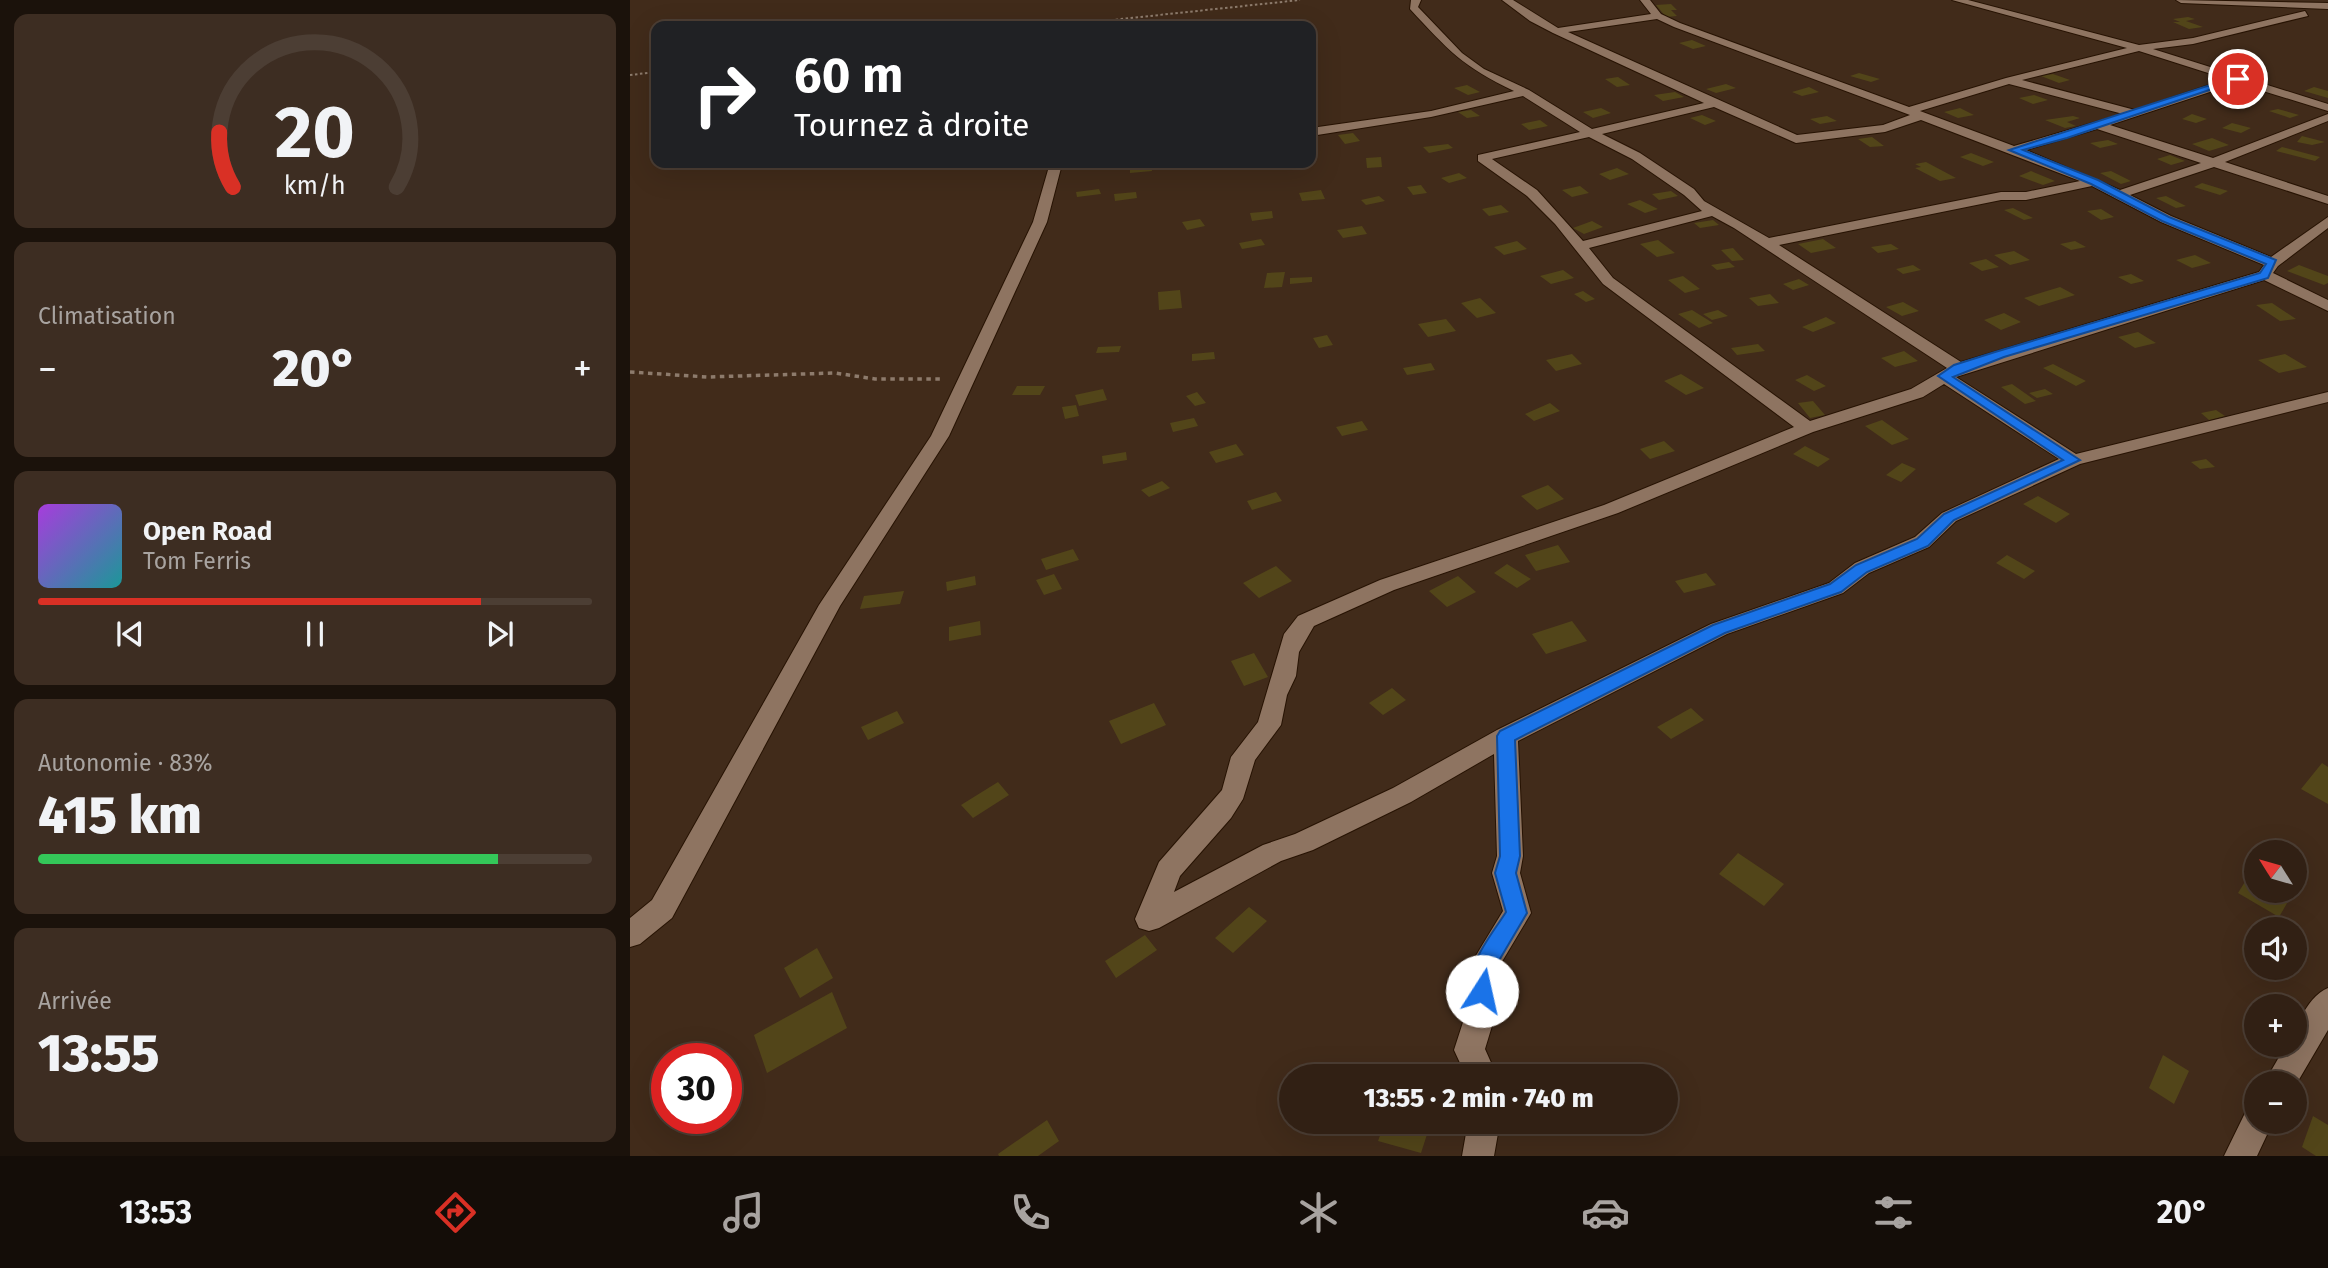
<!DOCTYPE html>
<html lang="fr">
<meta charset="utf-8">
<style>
:root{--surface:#312014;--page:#3d2d22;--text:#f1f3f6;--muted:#a8a3a0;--line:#4c3e34;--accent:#d93025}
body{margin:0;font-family:"Fira Sans",sans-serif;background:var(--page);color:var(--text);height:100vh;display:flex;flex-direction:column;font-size:26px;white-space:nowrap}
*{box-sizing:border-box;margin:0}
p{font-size:23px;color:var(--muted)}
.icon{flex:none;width:38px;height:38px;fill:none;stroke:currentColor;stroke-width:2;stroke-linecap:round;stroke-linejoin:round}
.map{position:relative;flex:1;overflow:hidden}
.panel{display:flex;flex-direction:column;gap:14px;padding:14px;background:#1b120b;width:630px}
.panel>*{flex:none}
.top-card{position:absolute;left:21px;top:21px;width:665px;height:147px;border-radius:14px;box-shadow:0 7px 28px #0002,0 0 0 2px var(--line);background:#202124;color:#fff;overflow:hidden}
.needle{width:46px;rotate:307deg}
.controls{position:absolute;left:1614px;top:840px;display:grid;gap:14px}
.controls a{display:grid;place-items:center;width:63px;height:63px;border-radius:50%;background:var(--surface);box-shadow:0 7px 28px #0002,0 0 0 2px var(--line);font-size:35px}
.speed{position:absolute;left:21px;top:1043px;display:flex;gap:14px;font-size:35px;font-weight:700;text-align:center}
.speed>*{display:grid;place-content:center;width:91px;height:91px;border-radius:50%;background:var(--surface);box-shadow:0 7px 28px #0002,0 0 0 2px var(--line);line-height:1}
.speed .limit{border:10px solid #d22;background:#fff;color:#111}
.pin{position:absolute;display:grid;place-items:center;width:60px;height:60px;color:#fff;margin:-30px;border:4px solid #fff;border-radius:50%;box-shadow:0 2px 7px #0007}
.me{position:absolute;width:77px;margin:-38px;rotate:10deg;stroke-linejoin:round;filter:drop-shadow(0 0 5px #0008)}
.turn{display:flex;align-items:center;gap:24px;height:147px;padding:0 28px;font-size:32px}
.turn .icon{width:91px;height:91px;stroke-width:2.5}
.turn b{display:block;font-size:49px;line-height:60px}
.big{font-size:52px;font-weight:800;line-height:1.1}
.panel .tile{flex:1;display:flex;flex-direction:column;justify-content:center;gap:10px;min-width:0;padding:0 24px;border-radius:14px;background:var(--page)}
.panel .dial{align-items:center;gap:0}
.dial svg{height:182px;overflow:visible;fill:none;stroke:var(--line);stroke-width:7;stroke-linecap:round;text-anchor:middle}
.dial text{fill:var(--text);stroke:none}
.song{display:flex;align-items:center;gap:21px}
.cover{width:84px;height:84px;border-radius:10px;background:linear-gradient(135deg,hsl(280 70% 55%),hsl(180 70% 35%))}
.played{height:7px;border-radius:4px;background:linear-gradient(90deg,var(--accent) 80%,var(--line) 80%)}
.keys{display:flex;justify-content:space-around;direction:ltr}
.heat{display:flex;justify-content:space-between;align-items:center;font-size:38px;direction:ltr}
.charge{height:10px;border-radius:5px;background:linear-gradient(90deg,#34c759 83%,var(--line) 0)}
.trip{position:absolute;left:649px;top:1064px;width:399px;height:70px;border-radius:35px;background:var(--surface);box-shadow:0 7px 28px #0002,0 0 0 2px var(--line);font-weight:800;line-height:70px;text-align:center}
.menu{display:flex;height:112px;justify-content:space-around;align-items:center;background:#140d08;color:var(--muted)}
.menu .icon{width:49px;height:49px}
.menu .active{color:var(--accent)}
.menu b{font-size:32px;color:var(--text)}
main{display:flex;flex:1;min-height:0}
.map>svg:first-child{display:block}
.building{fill:#524519}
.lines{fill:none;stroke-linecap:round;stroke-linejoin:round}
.street-casing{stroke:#271303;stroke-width:2}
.path-far1{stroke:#8d7b6c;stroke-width:2;stroke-dasharray:2.5 2.5;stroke-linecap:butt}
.path{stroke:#8d7b6c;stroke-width:3.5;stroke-dasharray:4.5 4.5;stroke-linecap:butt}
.street{fill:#8e7461;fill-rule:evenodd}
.route{fill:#1a73e8;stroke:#114b97;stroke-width:2}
</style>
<main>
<section class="panel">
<div class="tile dial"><svg viewBox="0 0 100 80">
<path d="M14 69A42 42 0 1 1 86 69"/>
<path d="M14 69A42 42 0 0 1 8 45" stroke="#d93025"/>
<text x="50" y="56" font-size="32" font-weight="700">20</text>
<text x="50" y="72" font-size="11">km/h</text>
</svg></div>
<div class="tile"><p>Climatisation</p>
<div class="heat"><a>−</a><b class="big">20°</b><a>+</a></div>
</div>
<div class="tile">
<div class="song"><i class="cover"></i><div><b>Open Road</b><p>Tom Ferris</p></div></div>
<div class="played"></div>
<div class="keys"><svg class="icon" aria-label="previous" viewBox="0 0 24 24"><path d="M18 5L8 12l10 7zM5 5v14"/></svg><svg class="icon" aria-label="pause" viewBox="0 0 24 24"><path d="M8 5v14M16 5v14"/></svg><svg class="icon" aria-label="next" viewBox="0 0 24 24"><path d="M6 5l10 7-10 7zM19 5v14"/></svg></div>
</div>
<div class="tile"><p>Autonomie · 83%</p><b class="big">415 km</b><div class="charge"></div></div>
<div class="tile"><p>Arrivée</p><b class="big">13:55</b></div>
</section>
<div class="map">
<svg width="1698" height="1156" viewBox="0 0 1698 1156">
<rect width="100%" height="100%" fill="#412b1a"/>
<path class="building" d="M1041,4L1047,10H1041L1047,16L1036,17L1026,5Z
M1558,17L1565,19L1556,21L1573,27L1559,29L1543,22H1550L1543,19Z
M1062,40L1076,46L1063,49L1049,43Z
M1229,73L1250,79L1241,82L1220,76Z
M1423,74L1440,80L1429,83L1411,76Z
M988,77L1000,85L987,87L975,79Z
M1096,84L1106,88L1086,93L1076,89Z
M837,85L850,92L838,95L824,88Z
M1179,87L1189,92L1172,96L1162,92Z
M1684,87L1698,91V98L1674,91Z
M1045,92L1054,97L1033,101L1024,95Z
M1404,95L1418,100L1403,104L1389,98Z
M971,108L981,113L963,118L953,112Z
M1330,108L1344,115L1328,118L1314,112Z
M1648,109L1669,115L1660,118L1639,111Z
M841,110L850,116L837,118L828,112Z
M1562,114L1577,119L1566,123L1552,119Z
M1072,115L1086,121L1075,125L1060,118Z
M1197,116L1207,121L1190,124L1180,119Z
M1443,116L1450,118L1437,122L1446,126L1435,128L1415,120Z
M910,120L918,126L899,130L891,124Z
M1602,123L1621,128L1611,133L1592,128Z
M723,133L730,141L715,144L708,135Z
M1672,136L1695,142L1682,145L1667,142Z
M1242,137L1254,146L1240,147L1228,139Z
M1582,138L1599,145L1579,151L1562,144Z
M1478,140L1488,144L1470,148L1460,143Z
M818,144L823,148L799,153L793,147Z
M1652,147L1690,157L1685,161L1646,151Z
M1341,153L1364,162L1353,166L1330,157Z
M1540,155L1555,161L1541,165L1527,159Z
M751,157L752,167L737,168L736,158Z
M1296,162L1326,178L1310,181L1285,168L1291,167L1285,164Z
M521,165L522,171L500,173V167Z
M987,168L999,174L980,180L969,174Z
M1401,171L1425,181L1413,185L1389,176Z
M1481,171L1501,181L1491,184L1470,173Z
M829,173L837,178L819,183L811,178Z
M1572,183L1598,191L1590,195L1564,187Z
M791,185L797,193L783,195L777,187Z
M950,186L959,193L942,197L932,190Z
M469,189L471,194L447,197L446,192Z
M691,190L695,199L672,201L669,193Z
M1041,191L1048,196L1029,200L1022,194Z
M506,192L507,198L485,201L484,194Z
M749,196L755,201L736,205L731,200Z
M1536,196L1556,206L1546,208L1526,198Z
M1010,200L1028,209L1015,213L997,204Z
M871,205L879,212L859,216L852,209Z
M1383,208L1403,218L1394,220L1374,210Z
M1471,209L1484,217L1471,220L1457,211Z
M642,211L643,218L622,221L620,213Z
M570,219L575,226L557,230L552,222Z
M1083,220L1089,225L1070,228L1064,223Z
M962,221L973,227L954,234L943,228Z
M732,226L737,234L713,238L707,230Z
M631,239L635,245L612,249L609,243Z
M1193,239L1206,248L1181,253L1168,244Z
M1028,240L1045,253L1027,257L1010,244Z
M887,241L897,249L874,255L864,247Z
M1445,241L1456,247L1441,250L1430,244Z
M1261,244L1269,249L1248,253L1241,247Z
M1103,248L1114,260L1102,261L1091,250Z
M1384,251L1400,260L1380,265L1364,255Z
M1565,255L1581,263L1562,268L1546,260Z
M1356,259L1369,267L1352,271L1339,263Z
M1099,262L1105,267L1087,270L1081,265Z
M1283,265L1291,270L1273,274L1266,269Z
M1669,265L1698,276V283L1694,285L1657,271Z
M933,270L944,278L921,284L910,276Z
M655,272L652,287L634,288L637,273Z
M1501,274L1514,281L1501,284L1488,277Z
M1053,276L1070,289L1055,293L1038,280Z
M682,277V282L660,284V278Z
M1169,279L1179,285L1163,290L1153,284Z
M1430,287L1445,295L1409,306L1394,298Z
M550,290L552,308L529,310L528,292Z
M953,291L965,299L956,302L944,294Z
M1140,294L1149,303L1128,306L1119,298Z
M850,298L866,313L847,318L831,303Z
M1273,302L1289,311L1272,316L1256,307Z
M1642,303L1666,319L1650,321L1626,305Z
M1062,310L1083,323L1069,328L1048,314Z
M1088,310L1098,316L1082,320L1073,314Z
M1374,313L1391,322L1371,330L1354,320Z
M1196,317L1206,323L1183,332L1172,327Z
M816,319L826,331L798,337L788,324Z
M1508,332L1526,343L1505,348L1488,337Z
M697,335L703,345L689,348L683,338Z
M1128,344L1135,351L1107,355L1101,348Z
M491,346L489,352L466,353L468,347Z
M1274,351L1288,361L1265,367L1251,358Z
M584,352L585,359L562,361V354Z
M942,354L952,364L926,371L916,360Z
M1655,354L1677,367L1649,373L1628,360Z
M801,363L805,370L777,375L773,368Z
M1423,364L1456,381L1446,386L1413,368Z
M1051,374L1074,388L1056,395L1034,381Z
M1177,375L1196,386L1184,391L1165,380Z
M1382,384L1406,401L1395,404L1371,387Z
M387,386H415L410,395H382Z
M473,389L477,400L449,406L445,395Z
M1415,389L1423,394L1407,398L1399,393Z
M567,392L576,403L565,406L556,396Z
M1183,401L1195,415L1180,418L1168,403Z
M920,403L930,411L904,421L895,414Z
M446,405L449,416L435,419L432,407Z
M1586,410L1595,416L1579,420L1571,413Z
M564,418L568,426L543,432L540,423Z
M1252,420L1279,439L1262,445L1235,426Z
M732,421L738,430L712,436L706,427Z
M1034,441L1045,451L1020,459L1010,449Z
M606,444L614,455L586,463L579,452Z
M1175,446L1200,459L1188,467L1163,454Z
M496,452L497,460L473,464L472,456Z
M1576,459L1585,467L1570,469L1561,462Z
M1272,463L1286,469L1271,482L1256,475Z
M532,481L540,488L519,497L511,490Z
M918,485L934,499L907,510L891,496Z
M646,492L652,501L622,510L617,501Z
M1408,496L1440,514L1426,523L1393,504Z
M928,545L940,562L906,571L895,555Z
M443,549L449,560L416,570L411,559Z
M1377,555L1405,571L1394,579L1366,563Z
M877,564L901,579L887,588L864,573Z
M646,566L662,581L629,598L613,583Z
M1076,573L1086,585L1054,593L1045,581Z
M424,574L432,589L414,595L406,580Z
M345,576L346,585L317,591L316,582Z
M828,576L846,592L817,607L799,591Z
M274,591L270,604L230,609L234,596Z
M350,621L351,635L319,641V627Z
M942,621L957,641L916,654L902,634Z
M624,653L638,677L614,686L601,661Z
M762,688L776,700L753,715L739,703Z
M524,703L536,725L491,744L479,721Z
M1061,708L1074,720L1041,739L1027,727Z
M267,711L274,723L238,740L231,727Z
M1692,763L1698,767V804L1671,789Z
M368,782L379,795L343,818L331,805Z
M1108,853L1154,884L1134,906L1089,874Z
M1626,864V891H1664L1649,917L1608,893Z
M619,907L637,921L603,953L585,938Z
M515,935L527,950L486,978L475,961Z
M187,948L203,978L170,998L154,968Z
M202,992L217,1028L137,1073L124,1035Z
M1533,1055L1559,1071L1544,1104L1519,1088Z
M1683,1116L1698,1125V1156H1686L1672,1147Z
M417,1120L429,1141L408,1156H369L368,1154Z
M755,1122H801L791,1153L748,1141Z"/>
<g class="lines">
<defs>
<path id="street" d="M781,0H791L788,7L832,53L854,69L899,90L962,129L1074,103L923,33L900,21L872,0H883L928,28L1021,14L1010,0H1020L1031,14L1050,23L1279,107L1376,78L1497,48L1322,0H1338L1509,45L1563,38L1675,11L1678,16L1563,44L1523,49L1698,104V111L1607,83L1480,125L1583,158L1698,114V121L1595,162L1698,196V204L1584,167L1500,195L1541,216L1641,257L1698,217V228L1648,266L1643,273L1698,300V311L1634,280L1326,377L1446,454L1698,392V402L1450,464L1326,521L1299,547L1239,573L1213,593L1097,634L888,741L893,856L890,873L901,913L867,970L865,1016L855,1049L867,1076H836L824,1050L835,1016L839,967L873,911L862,873L867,856L864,754L781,802L683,850L651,861L529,928L519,931L509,928L505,919L529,862L592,790L601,757L628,722L654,634L668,616L750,580L974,505L1164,427L973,284L925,224L897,196L848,161V155L950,132L893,96L801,117L681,136V128L801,111L884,91C833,67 818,50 780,9ZM1027,19L1044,27L1280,115L1253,125L1167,135L938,32ZM1509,51L1597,79L1505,110L1392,80ZM1379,84L1493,114L1384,146L1290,111ZM1084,107L1166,143L1255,132L1291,120L1450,181L1396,192H1371L1139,238L1074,201L1064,189L1010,153L972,134ZM1467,129L1571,163L1490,190L1396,150ZM959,137L1002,159L1054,195L1072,211L953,241L907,190L862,159ZM1462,186L1531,222L1634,265L1629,272L1331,362L1149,245L1371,200H1396ZM1082,216L1104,228L1317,368L1281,389L1180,421L983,278L959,248ZM1314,384L1429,459L1312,513L1285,537L1225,563L1199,583L1081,624L867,730L763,788L665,834L633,845L544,892L550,876L601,818L613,799L625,760L651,725L657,695L666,676L669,652L684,626L764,590L988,513L1183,432L1293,397Z
M1546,0L1698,3V9L1551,3Z
M420,163H447L431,168L417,222L319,436L210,606L42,918L10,944L0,947V918L22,900L189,605L301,436L403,222Z
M1698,988V1030L1664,1088V1083H1634L1656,1045H1664C1664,1025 1679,996 1698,988Z
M1626,1106V1122H1643L1627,1156H1594L1616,1111Z
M838,1122H870L864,1156H832Z"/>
</defs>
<use href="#street" class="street-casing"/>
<path class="path-far1" d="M426,26L670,0
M0,75L26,72"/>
<path class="path" d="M0,372L77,377L205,373L245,379H313"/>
<use href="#street" class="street"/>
</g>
<path class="route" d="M1605,77L1612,79L1437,138L1393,150L1468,180L1539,217L1646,260L1638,278L1374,357L1323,377L1450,460L1324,520L1298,546L1237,572L1211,592L1095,633L885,740L890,856L886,873L897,913L864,969L860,999L852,1002L844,999C831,969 861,936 876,912L865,873L870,856L867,736L870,731L1083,625L1200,584L1226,565L1287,539L1314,514L1433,460L1308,376L1324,365L1365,352L1630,273L1636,264L1532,221L1461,184L1379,150Z"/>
</svg>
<div class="controls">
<a><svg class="needle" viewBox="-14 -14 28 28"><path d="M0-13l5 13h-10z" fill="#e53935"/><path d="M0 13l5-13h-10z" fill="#a8a3a0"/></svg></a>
<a><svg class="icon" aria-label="sound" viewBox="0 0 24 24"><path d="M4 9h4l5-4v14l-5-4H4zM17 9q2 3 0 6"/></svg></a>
<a>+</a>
<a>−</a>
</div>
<div class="speed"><div class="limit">30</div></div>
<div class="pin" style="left:1608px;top:79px;background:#d93025"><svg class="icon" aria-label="arrive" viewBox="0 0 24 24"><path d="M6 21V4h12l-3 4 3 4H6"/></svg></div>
<svg class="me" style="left:852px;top:991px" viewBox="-20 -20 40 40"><circle r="19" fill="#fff"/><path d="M0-13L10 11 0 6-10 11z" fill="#1a73e8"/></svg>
<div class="trip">13:55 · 2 min · 740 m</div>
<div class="top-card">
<div class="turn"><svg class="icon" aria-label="right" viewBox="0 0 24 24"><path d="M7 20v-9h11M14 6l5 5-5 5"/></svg><div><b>60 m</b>Tournez à droite</div></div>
</div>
</div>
</main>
<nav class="menu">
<b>13:53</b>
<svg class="icon active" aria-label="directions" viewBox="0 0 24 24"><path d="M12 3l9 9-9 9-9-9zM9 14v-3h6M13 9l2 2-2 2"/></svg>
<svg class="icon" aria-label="music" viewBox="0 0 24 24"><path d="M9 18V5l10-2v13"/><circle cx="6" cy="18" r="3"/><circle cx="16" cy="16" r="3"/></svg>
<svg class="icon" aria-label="phone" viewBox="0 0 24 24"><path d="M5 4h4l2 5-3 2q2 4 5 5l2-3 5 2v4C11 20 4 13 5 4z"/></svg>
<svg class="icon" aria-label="climate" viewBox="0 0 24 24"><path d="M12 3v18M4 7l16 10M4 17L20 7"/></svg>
<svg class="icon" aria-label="car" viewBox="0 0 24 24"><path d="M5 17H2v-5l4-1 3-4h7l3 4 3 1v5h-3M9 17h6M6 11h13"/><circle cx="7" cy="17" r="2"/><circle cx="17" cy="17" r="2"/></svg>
<svg class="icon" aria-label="filters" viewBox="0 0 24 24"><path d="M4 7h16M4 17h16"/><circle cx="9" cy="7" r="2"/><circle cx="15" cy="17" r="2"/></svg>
<b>20°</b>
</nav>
